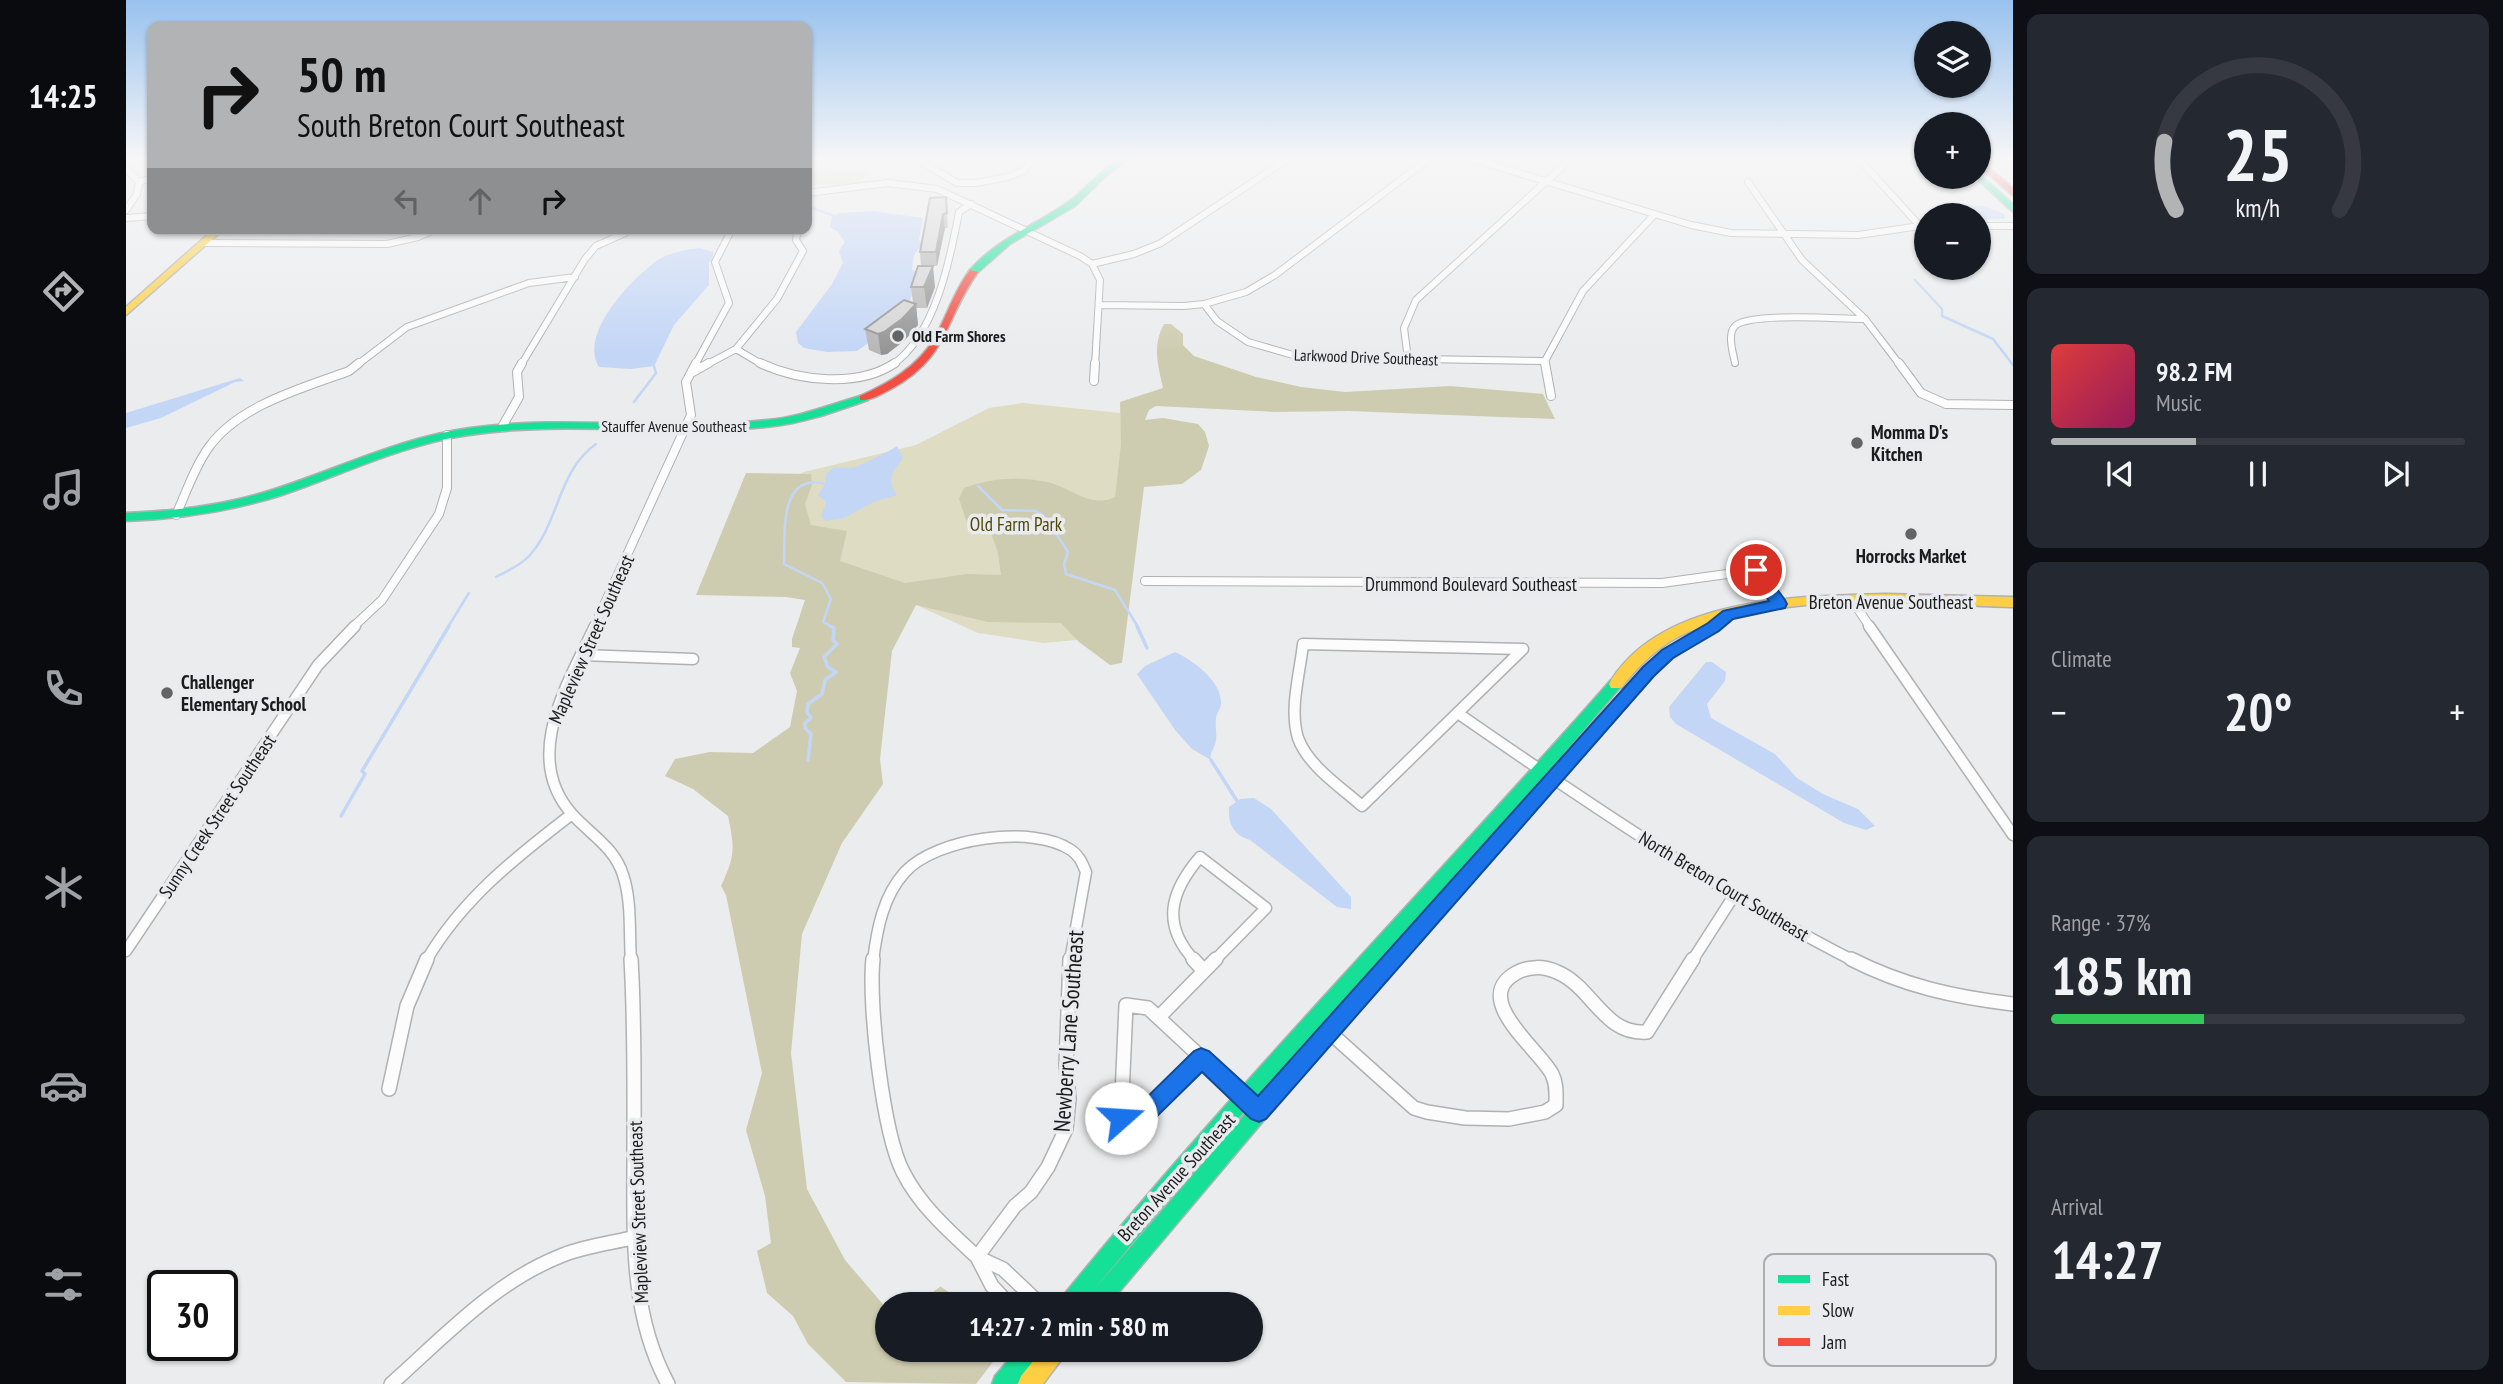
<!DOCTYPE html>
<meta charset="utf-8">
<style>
:root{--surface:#171b24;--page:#242831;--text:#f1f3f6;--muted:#9ea1a6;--line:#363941;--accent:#b1b3b5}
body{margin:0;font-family:"PT Sans Narrow",sans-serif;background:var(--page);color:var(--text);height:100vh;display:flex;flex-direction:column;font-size:26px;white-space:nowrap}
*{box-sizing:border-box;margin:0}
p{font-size:23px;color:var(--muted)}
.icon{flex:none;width:38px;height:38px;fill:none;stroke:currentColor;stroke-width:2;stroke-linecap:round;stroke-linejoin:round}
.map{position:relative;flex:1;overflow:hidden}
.details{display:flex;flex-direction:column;gap:14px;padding:14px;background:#0d0f14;width:490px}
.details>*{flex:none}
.top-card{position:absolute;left:21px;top:21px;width:665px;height:214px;border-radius:14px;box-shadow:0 2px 5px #0004;background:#b1b3b5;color:#111;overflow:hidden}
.tools{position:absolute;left:1788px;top:21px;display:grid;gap:14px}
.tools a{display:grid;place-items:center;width:77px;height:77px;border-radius:50%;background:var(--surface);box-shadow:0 2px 5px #0004;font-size:35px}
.speed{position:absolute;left:21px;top:1270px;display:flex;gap:14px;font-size:35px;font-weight:700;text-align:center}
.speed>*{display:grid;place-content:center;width:91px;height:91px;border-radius:50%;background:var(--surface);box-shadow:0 2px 5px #0004;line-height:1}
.speed .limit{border:4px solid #111;border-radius:10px;background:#fff;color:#111}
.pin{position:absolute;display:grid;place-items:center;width:60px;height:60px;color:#fff;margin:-30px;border:4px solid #fff;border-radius:50%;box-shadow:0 2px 7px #0007}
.me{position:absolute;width:77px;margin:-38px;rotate:71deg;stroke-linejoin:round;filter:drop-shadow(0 0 5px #0008)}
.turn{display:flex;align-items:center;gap:24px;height:147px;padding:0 35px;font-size:32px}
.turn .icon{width:91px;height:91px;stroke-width:2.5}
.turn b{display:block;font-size:49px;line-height:60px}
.lanes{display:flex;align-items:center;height:66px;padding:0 35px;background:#0003;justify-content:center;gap:35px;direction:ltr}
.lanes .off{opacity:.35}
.big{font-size:52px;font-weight:600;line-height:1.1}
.details .widget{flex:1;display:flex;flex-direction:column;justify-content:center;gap:10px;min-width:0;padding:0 24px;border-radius:14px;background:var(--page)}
.details .dial{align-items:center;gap:0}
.dial svg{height:182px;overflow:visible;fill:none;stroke:var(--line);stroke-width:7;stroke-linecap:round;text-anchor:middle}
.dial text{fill:var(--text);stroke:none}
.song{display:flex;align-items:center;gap:21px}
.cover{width:84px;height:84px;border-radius:10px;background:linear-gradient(135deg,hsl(0 70% 55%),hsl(330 70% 35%))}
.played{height:7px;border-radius:4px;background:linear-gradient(90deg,var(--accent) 35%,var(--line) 35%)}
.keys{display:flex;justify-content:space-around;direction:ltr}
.heat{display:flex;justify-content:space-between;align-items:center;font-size:38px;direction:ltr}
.charge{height:10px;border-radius:5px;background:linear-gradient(90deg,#34c759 37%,var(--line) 0)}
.trip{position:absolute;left:749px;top:1292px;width:388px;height:70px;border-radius:35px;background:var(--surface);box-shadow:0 2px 5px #0004;font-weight:600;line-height:70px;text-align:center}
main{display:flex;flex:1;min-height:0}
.tabs{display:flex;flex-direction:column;width:126px;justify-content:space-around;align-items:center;background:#090b0e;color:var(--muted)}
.tabs .icon{width:49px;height:49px}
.tabs .on{color:var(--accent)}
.tabs b{font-size:32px;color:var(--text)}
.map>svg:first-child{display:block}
.green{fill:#dedcc3}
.forest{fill:#ceccb0}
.water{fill:#c3d6f6}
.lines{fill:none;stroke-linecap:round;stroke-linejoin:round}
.stream-far1{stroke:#c3d6f6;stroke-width:2.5}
.stream{stroke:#c3d6f6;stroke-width:3.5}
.street-far3-casing{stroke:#b0b1b2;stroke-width:8}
.street-far2-casing{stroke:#b0b1b2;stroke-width:10}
.street-far1-casing{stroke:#b0b1b2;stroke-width:13}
.street-casing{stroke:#b0b1b2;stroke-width:16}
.fast-casing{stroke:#b0b1b2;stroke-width:3}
.slow-casing{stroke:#b0b1b2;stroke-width:3}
.jam-casing{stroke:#b0b1b2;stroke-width:3}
.street-far3{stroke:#fcfcfc;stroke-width:6}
.street-far2{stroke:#fcfcfc;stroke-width:8}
.street-far1{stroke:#fcfcfc;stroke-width:10}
.street{stroke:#fcfcfc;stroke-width:13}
.fast{fill:#16e098;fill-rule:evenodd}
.slow{fill:#ffcf43;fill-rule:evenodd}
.jam{fill:#f24e42;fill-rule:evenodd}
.wall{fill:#b7b7b8}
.shaded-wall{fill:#959596}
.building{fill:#d5d5d6;stroke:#959596;stroke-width:2}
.route{fill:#1a73e8;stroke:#114b97;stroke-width:2}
.poi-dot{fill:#636465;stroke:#eaebee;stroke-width:2.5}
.labels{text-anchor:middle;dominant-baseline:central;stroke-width:7;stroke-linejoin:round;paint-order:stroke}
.far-poi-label{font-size:16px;font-weight:bold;fill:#1a1b1c;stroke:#eaebee;text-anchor:start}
.far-street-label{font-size:16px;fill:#1a1b1c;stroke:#eaebee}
.poi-label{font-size:19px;font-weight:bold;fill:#1a1b1c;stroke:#eaebee;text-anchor:start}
.park-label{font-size:19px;fill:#504909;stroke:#eaebee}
.street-label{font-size:19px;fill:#1a1b1c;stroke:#eaebee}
.near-street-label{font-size:23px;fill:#1a1b1c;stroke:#eaebee}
.key{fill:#eaebee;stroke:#acadaf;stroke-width:2}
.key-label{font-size:19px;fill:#1a1b1c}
</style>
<main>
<nav class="tabs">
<b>14:25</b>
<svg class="icon on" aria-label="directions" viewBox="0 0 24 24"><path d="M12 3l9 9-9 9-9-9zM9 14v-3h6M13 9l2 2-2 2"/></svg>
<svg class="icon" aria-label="music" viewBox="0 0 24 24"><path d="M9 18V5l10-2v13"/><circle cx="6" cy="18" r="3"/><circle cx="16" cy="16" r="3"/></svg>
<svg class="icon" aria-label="phone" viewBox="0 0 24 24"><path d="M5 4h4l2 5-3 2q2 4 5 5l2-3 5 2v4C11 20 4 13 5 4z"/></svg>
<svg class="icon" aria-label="climate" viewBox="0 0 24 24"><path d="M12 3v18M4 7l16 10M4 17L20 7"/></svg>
<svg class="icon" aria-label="car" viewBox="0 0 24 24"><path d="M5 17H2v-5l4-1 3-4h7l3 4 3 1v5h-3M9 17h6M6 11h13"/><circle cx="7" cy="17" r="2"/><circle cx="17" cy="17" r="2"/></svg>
<svg class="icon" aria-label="filters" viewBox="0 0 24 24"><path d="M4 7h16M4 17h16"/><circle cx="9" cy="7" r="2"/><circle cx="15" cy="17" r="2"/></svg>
</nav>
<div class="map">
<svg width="1887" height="1384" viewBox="0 0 1887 1384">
<rect width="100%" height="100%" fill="#ebeced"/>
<path class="green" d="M689,170L740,172L735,184L681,185Z
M897,403L994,413L1006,494L993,636L918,643L852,633L735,580L620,559L643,491L678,472L790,445L863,408Z"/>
<path class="forest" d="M1038,324H1045L1057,334V345L1068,356L1130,377L1175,387L1219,392L1324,386L1417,394L1429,419L1222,411L1149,412L1030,406L1023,410L1019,420L1037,418L1072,424L1079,432L1083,446L1075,470L1056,484L1018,487L996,663L984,665L953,642L935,623L862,622L790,605L766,651L754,759L757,784L716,843L676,934L665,1053L681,1189L719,1260L761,1309V1349H877L850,1384L720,1382L682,1344L667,1316L641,1293L631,1251L645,1243L639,1196L620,1130L636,1073L600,895L595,886C609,856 609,849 602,816L567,789L539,776L549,759L584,752L627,753L664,727L671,691L664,673L674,648L666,647V639L679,600L660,597L570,595L620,473L685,474L686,485L679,504L685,525L721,531L714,561L779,583L841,574L875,575L872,553L865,533L840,520L833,499L838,488C863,478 894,476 921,482C944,487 965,509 989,497L995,444L994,402L1037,388C1032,365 1026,346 1038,324Z
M815,1286V1287L841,1304H791Z"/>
<path class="water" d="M1829,205L1858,206L1878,214L1879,219L1853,220V215H1833L1827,210Z
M746,211L797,218L793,240L796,244L788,255L786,269L792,274V281L776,319L731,351L701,352L678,348L672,343L670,332L706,284L717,263L713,251L719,242L712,232L704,227L706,217L713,213Z
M574,248L587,252V258L583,262V285L548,325L528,366L505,369L473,367C452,334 506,278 532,260C545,252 559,250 574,248Z
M114,378L118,381L109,382L35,418L0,428V413Z
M771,446L777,458C768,471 759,479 771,495L748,502L718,518L700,521L695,517L700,502L692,495L699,484L700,474L707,468C713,467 720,468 725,468C732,467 766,450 771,446Z
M1049,652C1065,659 1096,681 1095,703C1095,708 1091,713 1090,718C1089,726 1091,733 1090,740C1089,749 1083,752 1085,760L1066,749L1049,730L1011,674L1019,666Z
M1580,662H1586L1600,672L1599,681L1581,704L1585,718L1649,754L1671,778L1697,794L1732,809L1749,826L1740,830L1718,823L1550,724L1544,717L1543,707Z
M1128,798L1145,809L1225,897V909L1211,907L1124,840C1107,835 1102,823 1103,807L1114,799Z"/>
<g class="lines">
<path class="stream-far1" d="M681,206L708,216
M1789,280L1816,309V316L1867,339L1887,365
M508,402L530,373L528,366
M699,484C653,472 659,533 658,564L696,583L705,599L697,622L707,627
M852,486L876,510L910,511L918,516L924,530L931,535L942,552L938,564L940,574L989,590L1012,627
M370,577C381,571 394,566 403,556C433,524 432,470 470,444
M322,627L343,593"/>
<path class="stream" d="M1011,626L1021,648
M682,760L685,734L679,728V723L685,718L681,712L682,704L696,694L699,680L710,672L702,667L698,657L711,644L707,640L708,628L704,626
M1085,760L1111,801
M215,816L239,774L236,771L323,626"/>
<defs>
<path id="street-far3" d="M789,158L831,183H850L882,177L897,171L909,158
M1343,158L1565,225L1605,233L1732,235L1801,225
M1732,158L1793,225
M0,169L13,182L11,194L0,210
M13,182L26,178
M1622,182L1676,260L1739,319L1774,365
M681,193L762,183L811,189L954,256L966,264L974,280L969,365
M0,218L26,216
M1853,226H1887
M79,243L261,244L292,237L311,229
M966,264L1008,254L1035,243L1163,158
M1078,304L1091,321L1122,342L1174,357L1419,361
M974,305L1058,306L1078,304L1120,292L1149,275L1304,158
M610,349L637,365
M1282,359L1278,328L1290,300L1436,167
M1609,363C1607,353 1601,334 1609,326C1623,312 1717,319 1739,319
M231,365L281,327L403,283L449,277
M395,365L459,259L470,246L499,233
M569,365L603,303L589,262L606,229
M580,365L610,349L651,299L677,251L670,240L672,229
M766,365C809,336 824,260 833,212L845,204
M1420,365L1419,361L1457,291L1528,215"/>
<path id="street-far2" d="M634,363C672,381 732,388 769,363
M1419,363L1425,396
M1773,363L1795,393L1820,404L1887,405
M567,372L583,363
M968,381L969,363
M376,427L393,397L391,372L396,363
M50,515C60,493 69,466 83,447C113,405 177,388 223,371L233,363
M1019,581L1536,583L1630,570L1654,604
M1726,600L1744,627
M227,627L256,600L313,514L321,488V435
M468,627L565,415L560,382L570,363"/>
<path id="street-far1" d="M469,626C442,683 395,757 446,814C465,835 489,848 497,875C506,901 503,934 505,961
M1743,626L1887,835
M1177,644L1397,649L1236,806C1215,787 1182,766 1172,738C1163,709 1174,673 1177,644Z
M456,655L567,659
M1333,714C1460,802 1591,891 1728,961
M0,951L192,665L229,626
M300,961C336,899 390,857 446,814
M747,961C751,929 757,896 779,872C810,838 907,824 945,850C954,856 956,863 960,872L944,961
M1069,961C1035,925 1044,892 1074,857L1140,908L1088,961
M1566,961L1609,894"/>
<path id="street" d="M505,959C509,1025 508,1092 508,1158C508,1235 504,1314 542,1384
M747,959C742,1004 757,1133 777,1172C794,1206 824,1232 851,1257L889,1206L905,1192L922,1167L940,1129L943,1099L940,1065L944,959
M1067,959L1078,971
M1725,959C1778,986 1828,997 1887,1004
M1033,1017L1090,959
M1200,1029L1288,1108L1301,1112L1339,1118L1383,1119L1419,1112L1430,1105C1430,1094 1431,1084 1426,1074C1413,1049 1344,999 1390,973C1403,966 1418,966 1431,972C1467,987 1477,1035 1521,1032L1567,959
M1075,1058L1012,1120L995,1118L1000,1005L1022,1008L1120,1099
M263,1089L281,1006L301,959
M883,1304L866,1286L851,1257L877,1269L914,1304
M265,1384C318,1337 369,1281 437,1255C460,1246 486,1243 510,1237"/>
<path id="fast" d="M994,158H1004L981,175L949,206L884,244L850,274H844V270C871,239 908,226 941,203C960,190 974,170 994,158Z
M1853,174L1887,204V212L1850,178L1853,177Z
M738,395L743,398L742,400C708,412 675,424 640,427C541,437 441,420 343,435C278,444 218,474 156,495C106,511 53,519 0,521V513C50,511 99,505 146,490C212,469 275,437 344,428C442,414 542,432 641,420C675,417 705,404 738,395Z
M1599,613L1604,615L1606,618L1604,621L1547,658L1527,676L1208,1037L983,1304H959L961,1297L956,1304H933L936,1297C1110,1083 1303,887 1485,680H1495L1497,684L1427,766L1082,1152L966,1292L1196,1025L1517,668L1537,650Z
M892,1349H916L913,1356L891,1384H866L869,1376Z"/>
<path id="slow" d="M88,229H98L0,315V307Z
M1759,594L1887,597V607C1784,604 1644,589 1550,638C1528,650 1510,669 1495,688H1485L1483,684C1534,597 1671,596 1759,594Z
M917,1349H941L938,1356L917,1384H892L895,1376Z"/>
<path id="jam" d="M1853,159L1887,188V196L1853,166Z
M844,270L852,272C818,319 824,357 765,389C755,394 745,401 734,400V396C763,383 791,367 808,339C821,316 828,291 844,270Z"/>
</defs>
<use href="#street-far3" class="street-far3-casing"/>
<use href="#street-far2" class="street-far2-casing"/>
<use href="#street-far1" class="street-far1-casing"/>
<use href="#street" class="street-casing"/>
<use href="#fast" class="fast-casing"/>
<use href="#slow" class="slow-casing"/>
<use href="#jam" class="jam-casing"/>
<use href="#street-far3" class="street-far3"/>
<use href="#street-far2" class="street-far2"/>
<use href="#street-far1" class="street-far1"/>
<use href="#street" class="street"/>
<use href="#fast" class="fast"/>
<use href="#slow" class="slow"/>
<use href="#jam" class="jam"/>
</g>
<path class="wall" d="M820,197L822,228H819L811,266H802L809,287L801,308H790L792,325L779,340L761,354L755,355L743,350L739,329L787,303L785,287L795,266L794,252Z"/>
<path class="shaded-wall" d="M817,214L819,228L811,266L810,252Z
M807,266L809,287L801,308L798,287Z
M790,304L792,325L779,340L761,354L755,355L752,334Z"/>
<path class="building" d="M820,197L821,213L817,214L810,252H794L804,198Z
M792,266H807L798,287H785Z
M778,300L790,304L776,319L758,332L752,334L739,329Z"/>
<linearGradient id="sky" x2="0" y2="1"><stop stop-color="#99c2ee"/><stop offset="0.45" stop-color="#f6f6f7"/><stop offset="1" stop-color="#f6f6f7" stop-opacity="0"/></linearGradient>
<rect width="1887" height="352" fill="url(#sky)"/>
<path class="route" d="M1630,565L1635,567L1659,600L1661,604L1659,608L1607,619L1593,631L1547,658L1528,676L1140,1119L1133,1122L1125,1119L1076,1072L1020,1127L1012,1130L988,1125L984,1118L988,1110L995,1107L1009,1109L1068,1051L1075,1048L1083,1051L1132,1096L1517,667L1536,650L1582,623L1597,611L1643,601L1623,570Z"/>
<g class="poi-dot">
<circle cx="772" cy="336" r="7"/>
<circle cx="1731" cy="443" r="7"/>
<circle cx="1785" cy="534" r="7"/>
<circle cx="41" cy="693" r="7"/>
</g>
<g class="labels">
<g class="far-poi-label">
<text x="786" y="336">Old Farm Shores</text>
</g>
<g class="far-street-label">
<text transform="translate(1240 357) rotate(2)">Larkwood Drive Southeast</text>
<text x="548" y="426">Stauffer Avenue Southeast</text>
</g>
<g class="poi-label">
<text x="1745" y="432">Momma D's<tspan x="1745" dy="22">Kitchen</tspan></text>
<text x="1785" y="556" text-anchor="middle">Horrocks Market</text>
<text x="55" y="682">Challenger<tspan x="55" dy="22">Elementary School</tspan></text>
</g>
<g class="park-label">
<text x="890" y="524">Old Farm Park</text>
</g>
<g class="street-label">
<text x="1345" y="584">Drummond Boulevard Southeast</text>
<text x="1765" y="602">Breton Avenue Southeast</text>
<text transform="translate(465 639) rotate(-66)">Mapleview Street Southeast</text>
<text transform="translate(91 816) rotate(-56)">Sunny Creek Street Southeast</text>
<text transform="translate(1598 886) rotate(31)">North Breton Court Southeast</text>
<text transform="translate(1050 1177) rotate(-48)">Breton Avenue Southeast</text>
<text transform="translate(512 1212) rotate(-92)">Mapleview Street Southeast</text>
</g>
<g class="near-street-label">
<text transform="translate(942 1031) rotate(-86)">Newberry Lane Southeast</text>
</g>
</g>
<rect x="1638" y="1254" width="232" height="112" rx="10" class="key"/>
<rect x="1652" y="1275" width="32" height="8" fill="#16e098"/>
<rect x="1652" y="1306" width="32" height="9" fill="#ffcf43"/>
<rect x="1652" y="1338" width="32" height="8" fill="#f24e42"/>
<g class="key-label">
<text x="1696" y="1286">Fast</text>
<text x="1696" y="1317">Slow</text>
<text x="1696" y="1349">Jam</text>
</g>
</svg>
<div class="tools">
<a><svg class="icon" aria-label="layers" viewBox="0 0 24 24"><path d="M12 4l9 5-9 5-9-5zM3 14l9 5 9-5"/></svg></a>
<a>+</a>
<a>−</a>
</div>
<div class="speed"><div class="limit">30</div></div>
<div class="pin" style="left:1630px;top:570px;background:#d93025"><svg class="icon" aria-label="arrive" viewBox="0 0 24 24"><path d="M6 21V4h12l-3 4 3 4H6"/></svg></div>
<svg class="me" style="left:995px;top:1118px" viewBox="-20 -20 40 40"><circle r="19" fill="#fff"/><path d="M0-13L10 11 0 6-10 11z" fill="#1a73e8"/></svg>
<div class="trip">14:27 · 2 min · 580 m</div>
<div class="top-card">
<div class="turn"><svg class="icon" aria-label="right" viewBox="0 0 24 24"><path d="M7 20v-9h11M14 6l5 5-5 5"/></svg><div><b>50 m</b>South Breton Court Southeast</div></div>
<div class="lanes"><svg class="icon off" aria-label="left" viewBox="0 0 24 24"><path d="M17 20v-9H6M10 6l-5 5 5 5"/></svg><svg class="icon off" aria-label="ahead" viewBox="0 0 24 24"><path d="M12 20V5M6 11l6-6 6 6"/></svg><svg class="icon" aria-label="right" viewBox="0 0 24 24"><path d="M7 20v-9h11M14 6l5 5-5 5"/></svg></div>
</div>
</div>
<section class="details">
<div class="widget dial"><svg viewBox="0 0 100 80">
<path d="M14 69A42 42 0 1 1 86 69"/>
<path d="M14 69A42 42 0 0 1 9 39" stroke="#b1b3b5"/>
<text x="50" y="56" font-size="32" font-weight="700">25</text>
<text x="50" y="72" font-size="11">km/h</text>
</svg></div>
<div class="widget">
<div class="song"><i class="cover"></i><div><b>98.2 FM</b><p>Music</p></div></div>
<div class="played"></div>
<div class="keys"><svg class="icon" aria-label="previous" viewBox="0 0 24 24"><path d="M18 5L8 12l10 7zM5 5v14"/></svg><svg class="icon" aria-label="pause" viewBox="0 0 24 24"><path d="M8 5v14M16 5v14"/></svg><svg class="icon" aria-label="next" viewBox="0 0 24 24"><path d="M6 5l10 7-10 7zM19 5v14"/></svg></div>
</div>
<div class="widget"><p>Climate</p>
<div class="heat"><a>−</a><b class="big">20°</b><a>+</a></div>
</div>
<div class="widget"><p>Range · 37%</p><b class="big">185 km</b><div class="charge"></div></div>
<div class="widget"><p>Arrival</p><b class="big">14:27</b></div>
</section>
</main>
